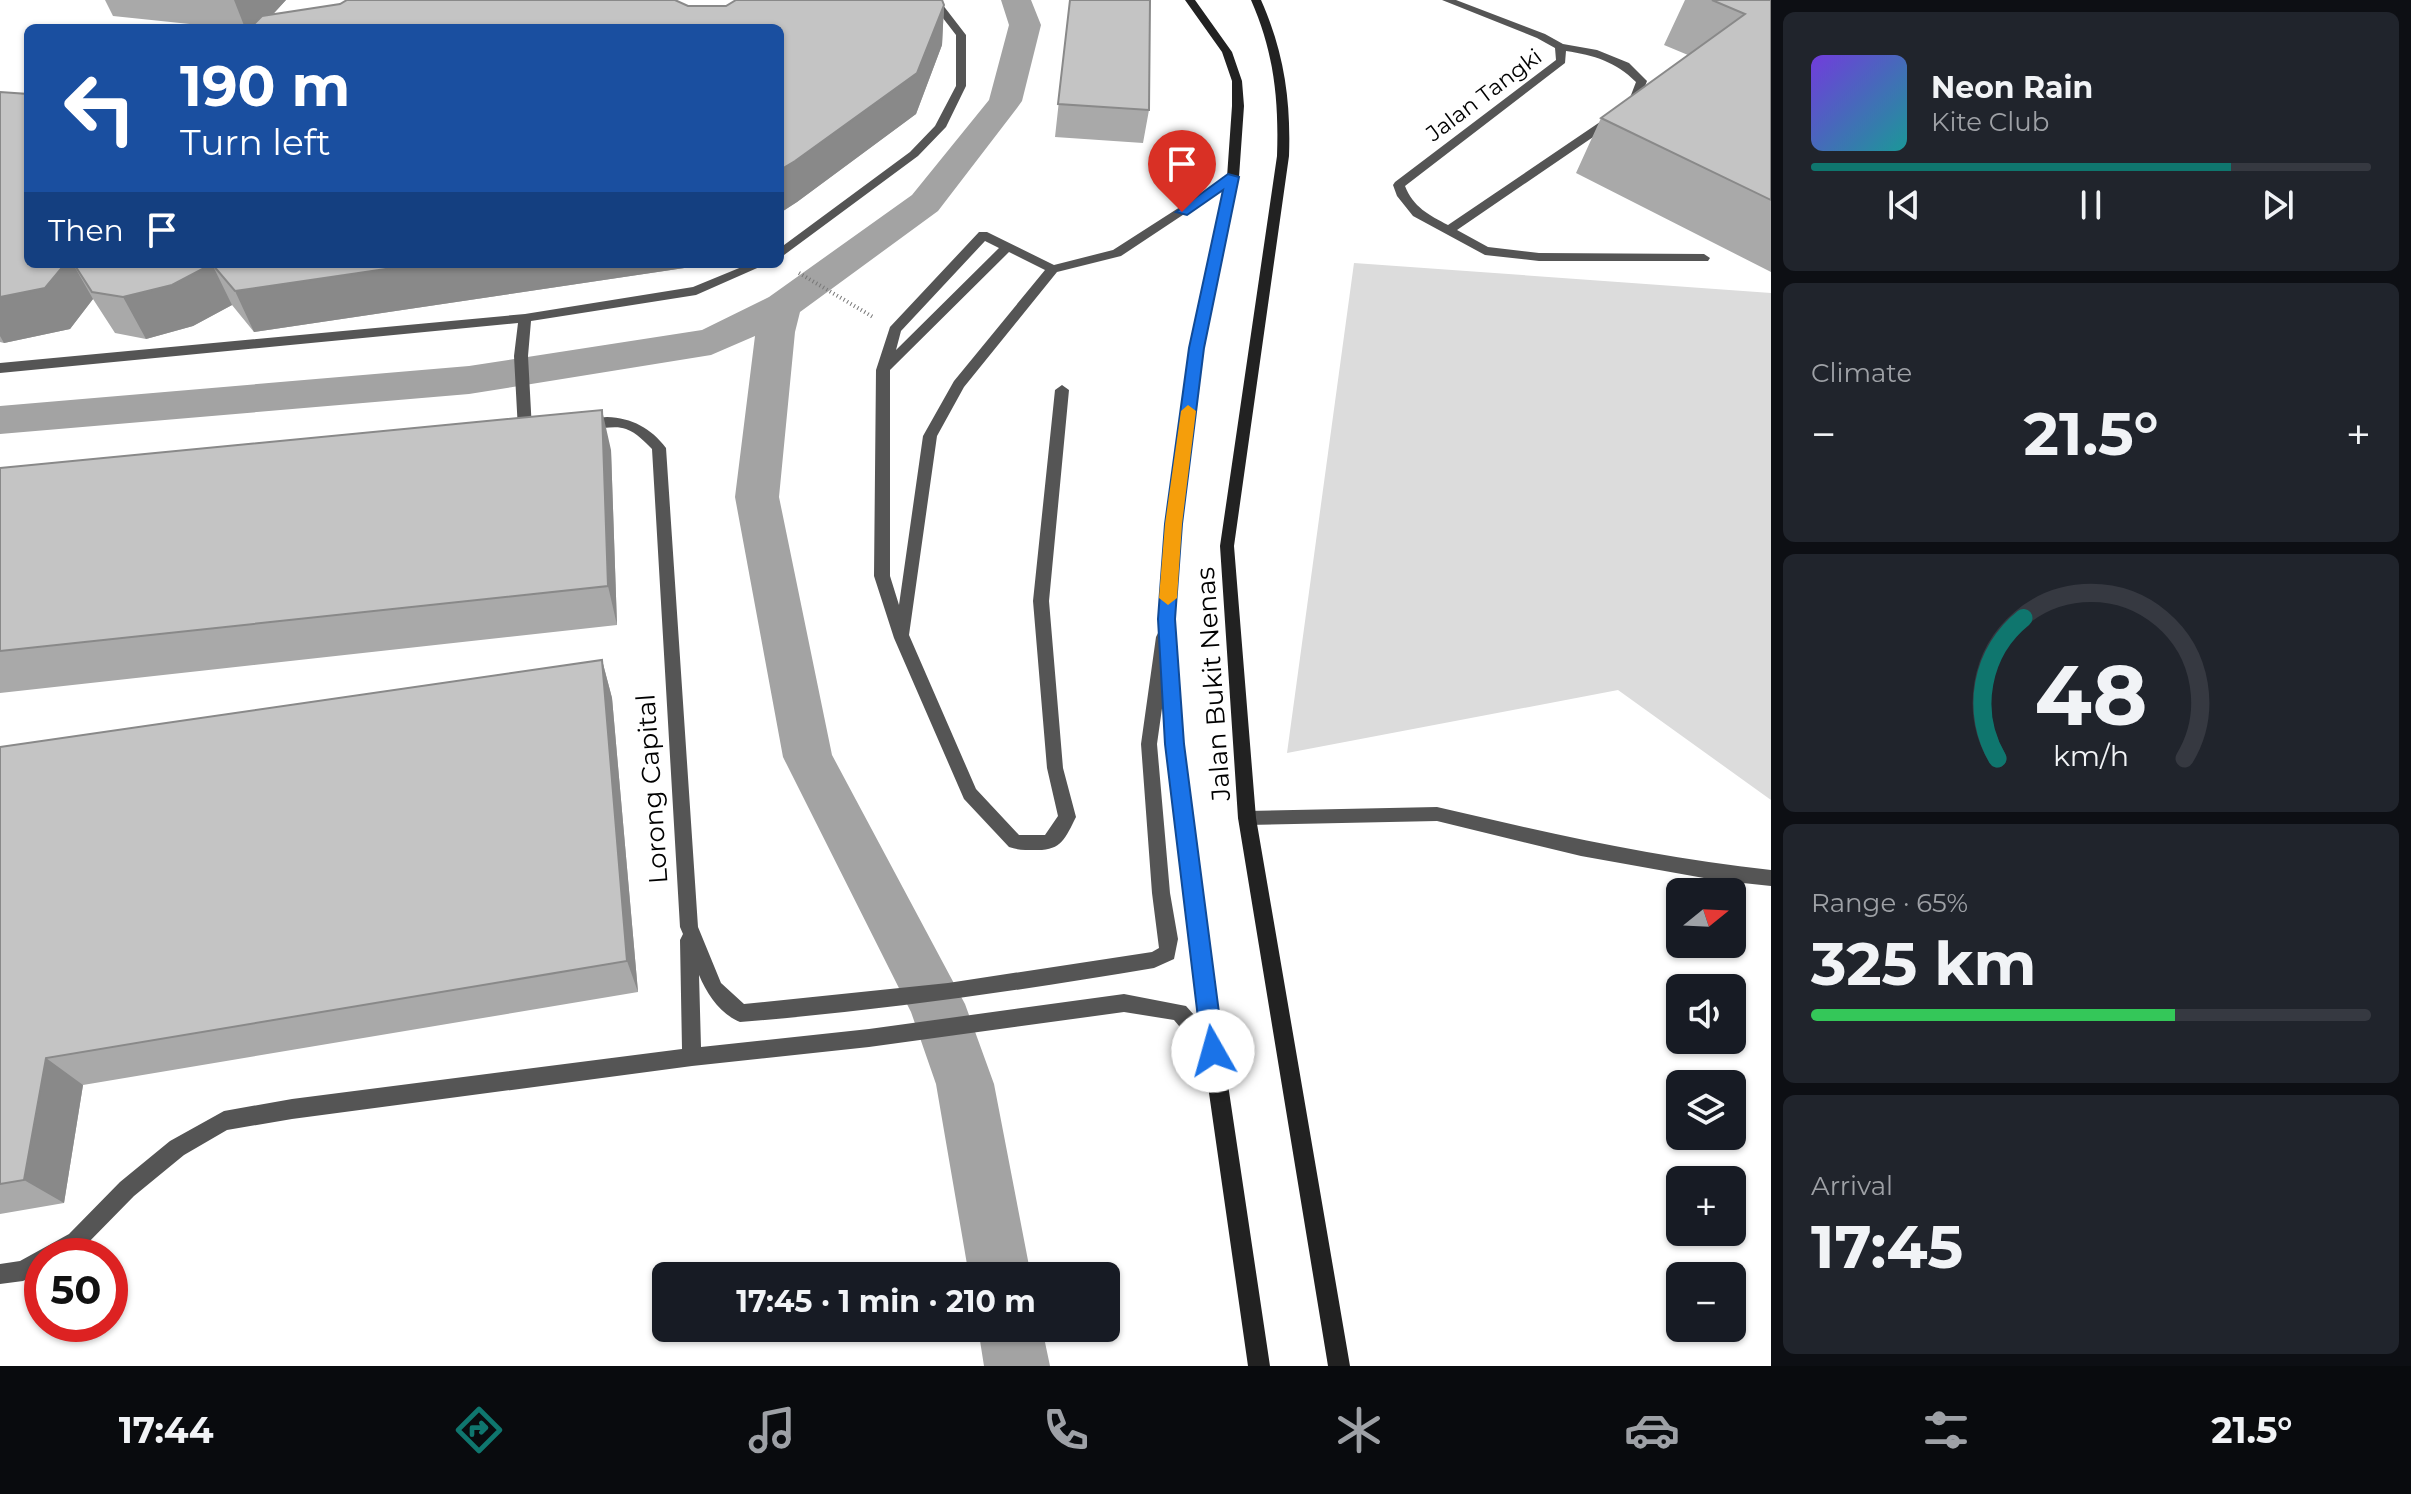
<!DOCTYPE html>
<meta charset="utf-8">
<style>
:root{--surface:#171b24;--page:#20242c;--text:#f1f3f6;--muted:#9ea1a6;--line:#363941;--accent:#0f766e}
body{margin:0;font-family:Montserrat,sans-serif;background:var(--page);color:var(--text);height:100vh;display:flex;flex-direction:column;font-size:30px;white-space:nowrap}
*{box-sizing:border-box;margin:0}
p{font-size:26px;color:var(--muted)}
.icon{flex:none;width:44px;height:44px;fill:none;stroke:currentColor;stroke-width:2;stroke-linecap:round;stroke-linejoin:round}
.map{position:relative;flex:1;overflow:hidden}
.panel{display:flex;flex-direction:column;gap:12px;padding:12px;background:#0d0f14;width:640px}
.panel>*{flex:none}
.hud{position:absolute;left:24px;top:24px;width:760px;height:244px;border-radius:12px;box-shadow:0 2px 6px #0004;background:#1a4fa0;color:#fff;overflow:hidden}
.needle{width:52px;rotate:72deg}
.buttons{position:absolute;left:1666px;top:878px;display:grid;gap:16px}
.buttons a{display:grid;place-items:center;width:80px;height:80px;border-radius:12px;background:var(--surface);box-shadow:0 2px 6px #0004;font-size:40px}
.speed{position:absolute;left:24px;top:1238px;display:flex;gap:16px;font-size:40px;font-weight:700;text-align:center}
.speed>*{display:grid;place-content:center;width:104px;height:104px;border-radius:50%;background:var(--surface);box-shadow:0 2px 6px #0004;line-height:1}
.speed .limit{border:12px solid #d22;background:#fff;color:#111}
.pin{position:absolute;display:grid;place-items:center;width:68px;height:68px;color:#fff;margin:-82px -34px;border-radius:50% 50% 50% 0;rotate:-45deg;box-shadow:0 0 8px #0007}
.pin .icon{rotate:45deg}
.me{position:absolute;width:88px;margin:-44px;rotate:353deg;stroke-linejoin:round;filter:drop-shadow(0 0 6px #0008)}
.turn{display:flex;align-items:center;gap:28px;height:168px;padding:0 24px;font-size:36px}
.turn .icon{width:104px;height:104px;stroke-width:2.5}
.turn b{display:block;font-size:56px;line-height:68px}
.then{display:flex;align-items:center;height:76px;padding:0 24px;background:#0003;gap:16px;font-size:30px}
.big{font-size:60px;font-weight:700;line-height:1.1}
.panel .tile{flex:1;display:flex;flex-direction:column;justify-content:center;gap:12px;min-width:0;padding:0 28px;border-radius:12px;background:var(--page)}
.panel .dial{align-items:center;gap:0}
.dial svg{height:208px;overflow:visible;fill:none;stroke:var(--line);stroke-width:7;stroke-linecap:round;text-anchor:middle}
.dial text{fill:var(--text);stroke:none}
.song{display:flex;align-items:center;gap:24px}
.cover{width:96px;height:96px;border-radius:12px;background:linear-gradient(135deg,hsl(260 70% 55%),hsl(180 70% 35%))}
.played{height:8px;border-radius:4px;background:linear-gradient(90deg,var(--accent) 75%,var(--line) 75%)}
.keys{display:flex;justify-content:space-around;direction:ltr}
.heat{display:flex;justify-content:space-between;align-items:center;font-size:44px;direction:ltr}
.charge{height:12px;border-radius:6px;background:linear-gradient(90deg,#34c759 65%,var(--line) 0)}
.trip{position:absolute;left:652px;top:1262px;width:468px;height:80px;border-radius:12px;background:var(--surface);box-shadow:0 2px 6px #0004;font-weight:700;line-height:80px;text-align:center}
.tabs{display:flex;height:128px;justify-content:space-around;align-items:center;background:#090b0e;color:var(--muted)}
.tabs .icon{width:56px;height:56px}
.tabs .active{color:var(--accent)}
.tabs b{font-size:36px;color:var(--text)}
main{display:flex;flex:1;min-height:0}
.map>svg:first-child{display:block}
.green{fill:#dcdcdc}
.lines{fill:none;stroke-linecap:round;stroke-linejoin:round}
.canal{fill:#a3a3a3;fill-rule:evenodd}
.path{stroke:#777;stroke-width:4;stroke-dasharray:1 3;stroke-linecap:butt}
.lane{fill:#555;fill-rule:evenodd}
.street{fill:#555;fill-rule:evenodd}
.secondary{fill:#222;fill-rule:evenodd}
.wall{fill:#a9a9a9}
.shaded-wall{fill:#898989}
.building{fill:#c4c4c4;stroke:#898989;stroke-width:2}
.route{fill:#1a73e8;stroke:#114b97;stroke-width:2}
.slow{fill:#f59e0b}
.labels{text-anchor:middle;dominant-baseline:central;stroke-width:6;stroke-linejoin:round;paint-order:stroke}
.far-street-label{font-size:22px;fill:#000;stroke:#fff}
.street-label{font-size:26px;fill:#000;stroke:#fff}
</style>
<main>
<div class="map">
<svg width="1771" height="1366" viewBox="0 0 1771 1366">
<rect width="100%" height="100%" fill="#fff"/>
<path class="green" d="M1354,263L1771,293V800L1618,690L1287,753Z"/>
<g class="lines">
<path class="canal" d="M1001,0H1031L1041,25L1022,101L1017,108L938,211L800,312L795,332L779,497L832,755L965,1004L994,1084L1031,1276H969L936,1084L911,1012L783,757L735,497L755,336L711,355L469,394L0,434V406L469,366L702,330L769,297L912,195L989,100L1009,25Z
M978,1328H1042L1050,1366H984Z"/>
<path class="path" d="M799,273L873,317"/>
<path class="lane" d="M929,0H939L966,35V86L946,127L918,156L780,258V248L910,152L935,126L956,86V35Z
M1442,0H1456L1545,34L1563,44L1597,50L1629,63L1647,81L1637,107L1457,230L1488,247L1539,253L1704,254L1710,258L1708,261H1539L1485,255L1413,216L1397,196L1393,185L1395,182L1556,60L1555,48L1537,38ZM1566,51C1594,55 1616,62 1636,82L1628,103L1448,225C1429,215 1413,207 1405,186L1565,63Z
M1233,173L1239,177L1237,179L1121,256L1057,272L964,387L937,436L909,635L976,789L1019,835H1045L1058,816L1047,768L1033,601L1055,390L1062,385L1069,390L1049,601L1063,768L1076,817C1065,839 1061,851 1035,850C1026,850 1017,850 1009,847L964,799L894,638L874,576L876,370L890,327L979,232H987L1054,265L1113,250ZM985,241L999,248L896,350L901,331ZM1009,252L1045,270L954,381L923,436L899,605L890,576V370Z
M749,264H766L696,295L531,321L528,356L532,430L525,435L518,430L514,356L518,323L0,373V363L525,314L693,287Z
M607,417C632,418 651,428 666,448L698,927L721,983L744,1004L948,983L1152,952L1159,948L1152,893L1141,744L1156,637L1158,633H1170L1172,637L1157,744L1170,893L1178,939L1174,959L1154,968C1017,991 879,1011 740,1022C720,1014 707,994 699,975L701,1047L869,1029L1124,994L1186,1006L1220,1044L1223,1051L1220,1058L1213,1060L1206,1058L1174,1020L1124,1012L869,1047L692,1066L292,1119L227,1130L184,1155L134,1196L83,1248L70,1256H42V1272L23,1281L0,1284V1264L20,1261L69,1234L120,1182L170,1141L224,1111L292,1099L682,1049L680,940L683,934L680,927L652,449C645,442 637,433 626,429C611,423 588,435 576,424L583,419Z"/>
<path class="street" d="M1437,807C1548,833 1658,858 1771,870V886L1715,880L1581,856L1437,821L1247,825L1241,823L1238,818L1241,813L1247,811Z"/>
<path class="secondary" d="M1185,0H1195L1232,52L1242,81L1244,106L1239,177L1204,348L1181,524L1175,619L1183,744L1223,1051L1270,1366H1248L1203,1051L1167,744L1159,619L1167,524L1190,348L1227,177L1232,106V81L1222,52Z
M1251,0H1261C1284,52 1291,100 1289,156L1234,546L1256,818L1350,1366H1328L1238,818L1220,546L1277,156C1279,100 1274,52 1251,0Z"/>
</g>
<path class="wall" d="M105,0H286L273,14L688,6L944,5L942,45L916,114L797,202L780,213V28H228L113,16Z
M1070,0L1149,110L1143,143L1055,137Z
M1685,0H1771V272L1576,173L1601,118L1688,55L1664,45Z
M0,92L691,267L254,332L232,305L193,326L146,339L115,333L93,299L70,329L4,343L0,342Z
M611,450L617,625L0,693V468Z
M602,660L612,698L638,992L83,1085L64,1203L0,1214V747Z"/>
<path class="shaded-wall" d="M234,0H286L265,23L251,28H245Z
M944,5L942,45L916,114L797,202L780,213V170Z
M65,264H73L93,299L70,329L4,343L0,336V297Z
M212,264L232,305L193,326L146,339L123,297Z
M420,264H697L691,267L254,332L235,291Z
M602,410L611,450L617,625L608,586Z
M602,660L612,698L638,992L627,961Z
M46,1058L83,1085L64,1203L24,1180Z"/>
<path class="building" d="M347,0H675L688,6H726L736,0H942L944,5L917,73L795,161L780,170V28H250L262,16L340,4Z
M1070,0H1150L1149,110L1058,104Z
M1712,0H1771V200L1601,118L1745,14Z
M0,92L28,94V264H65L45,288L0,297Z
M74,264H212L172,285L123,297L92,292Z
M212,264H420L235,291Z
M602,410L608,586L0,651V468Z
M602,660L627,961L46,1058L24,1180L0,1184V747Z"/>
<path class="route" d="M1228,174L1239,177L1204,348L1182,524L1175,619L1184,744L1224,1051L1221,1058L1213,1061L1205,1058L1202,1051L1165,744L1158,619L1165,524L1189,348L1223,190L1187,215L1176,212Z"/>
<path class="slow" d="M1188,405L1196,411L1182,524L1177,598L1168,605L1159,598L1165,524L1181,411Z"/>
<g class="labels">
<g class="far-street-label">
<text transform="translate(1484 95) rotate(-37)">Jalan Tangki</text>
</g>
<g class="street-label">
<text transform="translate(1213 684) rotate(-94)">Jalan Bukit Nenas</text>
<text transform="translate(652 789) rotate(-94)">Lorong Capital</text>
</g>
</g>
</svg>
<div class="buttons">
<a><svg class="needle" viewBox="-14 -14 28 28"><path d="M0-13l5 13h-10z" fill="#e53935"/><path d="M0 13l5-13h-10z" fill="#9ea1a6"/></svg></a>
<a><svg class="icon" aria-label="sound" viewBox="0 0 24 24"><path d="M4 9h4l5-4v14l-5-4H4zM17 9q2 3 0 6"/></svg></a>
<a><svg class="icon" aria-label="layers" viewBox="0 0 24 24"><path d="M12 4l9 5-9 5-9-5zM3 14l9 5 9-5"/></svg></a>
<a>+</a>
<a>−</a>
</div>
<div class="speed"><div class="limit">50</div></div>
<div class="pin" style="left:1182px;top:212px;background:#d93025"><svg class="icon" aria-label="arrive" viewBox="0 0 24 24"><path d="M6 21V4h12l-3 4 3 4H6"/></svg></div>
<svg class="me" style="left:1213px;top:1051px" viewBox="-20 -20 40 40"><circle r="19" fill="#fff"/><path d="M0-13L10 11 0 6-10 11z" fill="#1a73e8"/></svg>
<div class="trip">17:45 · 1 min · 210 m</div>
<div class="hud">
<div class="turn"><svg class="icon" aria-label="left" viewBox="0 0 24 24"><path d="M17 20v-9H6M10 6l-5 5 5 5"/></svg><div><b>190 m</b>Turn left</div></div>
<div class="then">Then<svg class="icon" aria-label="arrive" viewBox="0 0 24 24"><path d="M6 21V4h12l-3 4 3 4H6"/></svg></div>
</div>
</div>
<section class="panel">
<div class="tile">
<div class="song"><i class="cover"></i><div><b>Neon Rain</b><p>Kite Club</p></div></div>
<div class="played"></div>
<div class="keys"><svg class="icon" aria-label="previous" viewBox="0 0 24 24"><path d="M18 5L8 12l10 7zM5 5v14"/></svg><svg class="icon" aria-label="pause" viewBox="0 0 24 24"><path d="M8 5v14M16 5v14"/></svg><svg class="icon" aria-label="next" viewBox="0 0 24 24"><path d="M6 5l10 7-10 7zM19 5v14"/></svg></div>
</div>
<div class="tile"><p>Climate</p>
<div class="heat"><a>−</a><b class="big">21.5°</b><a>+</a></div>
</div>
<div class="tile dial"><svg viewBox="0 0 100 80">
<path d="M14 69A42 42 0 1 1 86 69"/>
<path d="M14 69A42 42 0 0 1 24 15" stroke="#0f766e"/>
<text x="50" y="56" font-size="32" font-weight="700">48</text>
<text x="50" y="72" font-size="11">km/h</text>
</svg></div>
<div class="tile"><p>Range · 65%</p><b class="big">325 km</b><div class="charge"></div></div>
<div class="tile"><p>Arrival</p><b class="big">17:45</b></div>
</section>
</main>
<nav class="tabs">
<b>17:44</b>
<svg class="icon active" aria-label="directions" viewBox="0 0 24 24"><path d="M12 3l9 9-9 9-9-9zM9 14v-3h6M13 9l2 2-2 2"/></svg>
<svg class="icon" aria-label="music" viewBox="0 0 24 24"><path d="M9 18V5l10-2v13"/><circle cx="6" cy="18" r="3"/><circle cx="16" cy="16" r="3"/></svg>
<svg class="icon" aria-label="phone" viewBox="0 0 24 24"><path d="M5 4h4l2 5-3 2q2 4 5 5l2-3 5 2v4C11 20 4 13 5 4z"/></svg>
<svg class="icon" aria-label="climate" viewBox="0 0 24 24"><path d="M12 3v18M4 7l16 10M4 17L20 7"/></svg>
<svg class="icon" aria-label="car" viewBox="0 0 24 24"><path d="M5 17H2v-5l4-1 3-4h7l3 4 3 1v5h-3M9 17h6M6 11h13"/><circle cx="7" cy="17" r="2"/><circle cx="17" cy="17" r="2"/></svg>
<svg class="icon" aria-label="filters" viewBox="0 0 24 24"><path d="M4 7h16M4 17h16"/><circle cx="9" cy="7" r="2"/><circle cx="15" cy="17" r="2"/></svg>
<b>21.5°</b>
</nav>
